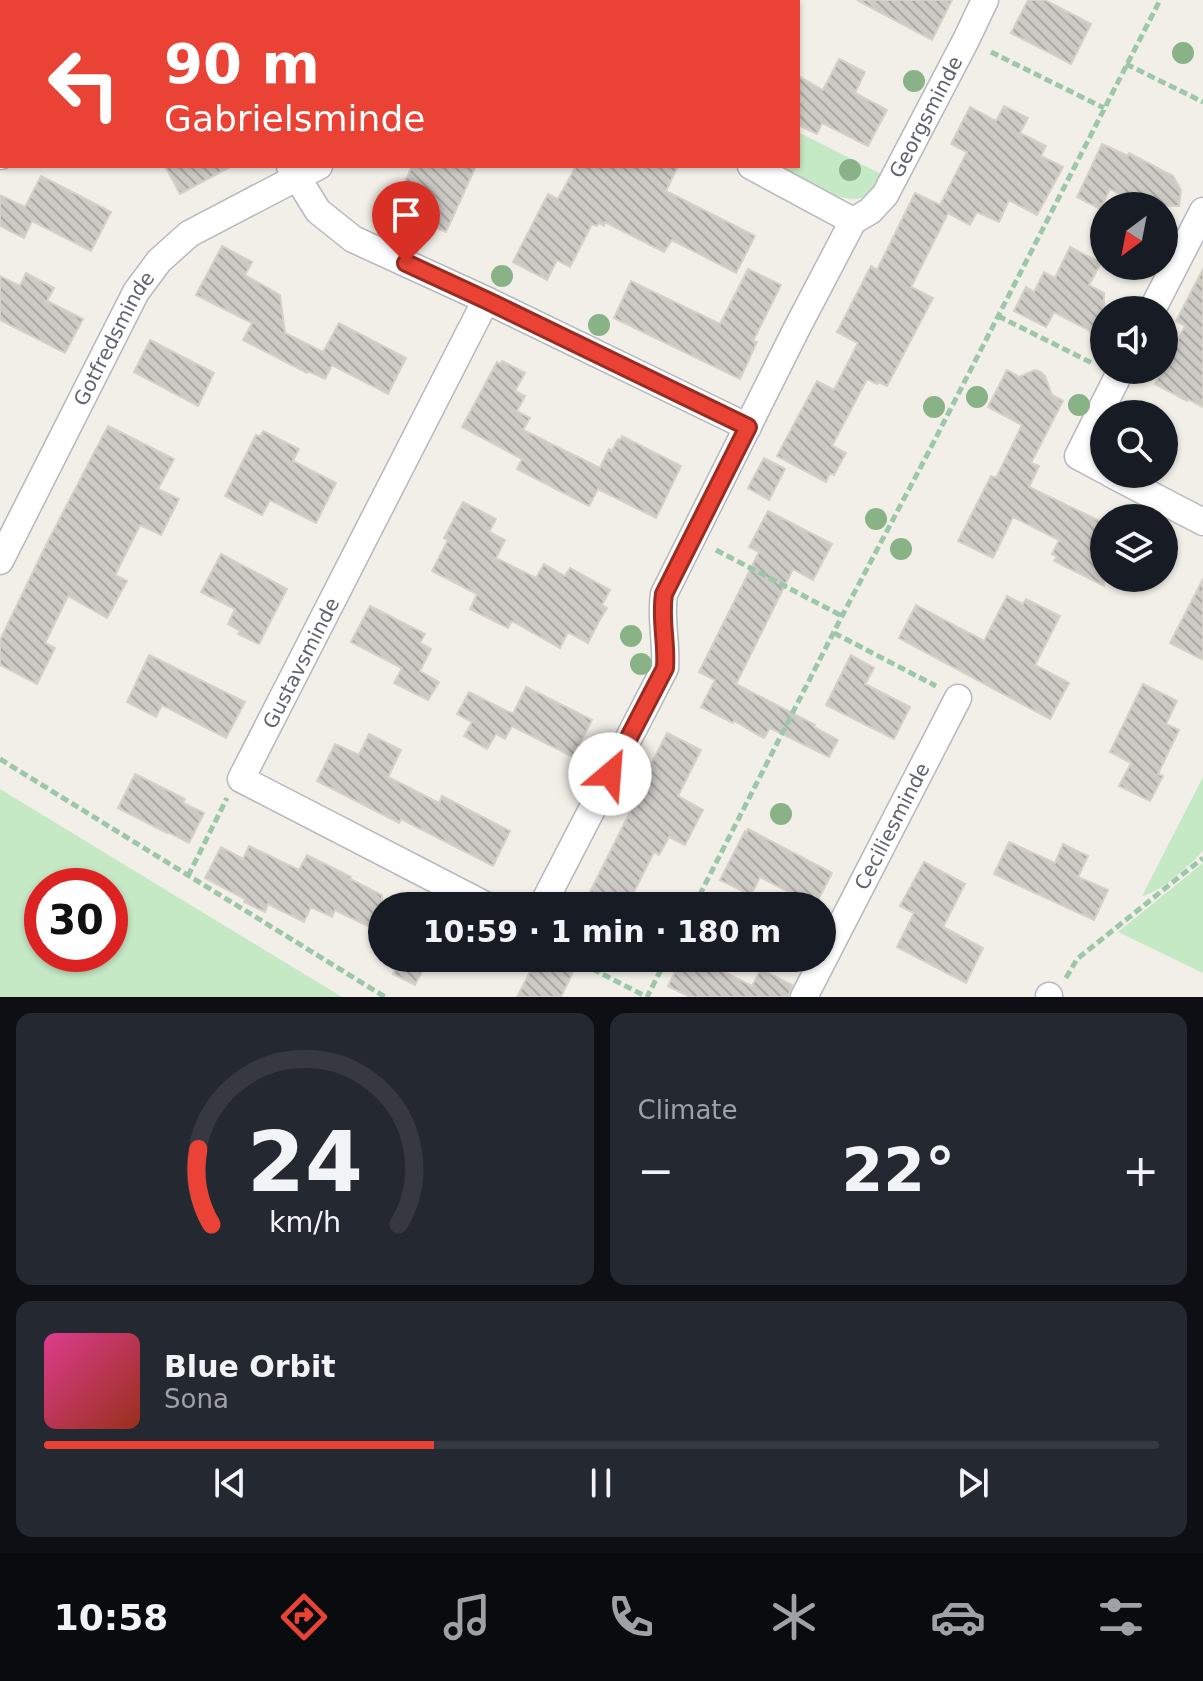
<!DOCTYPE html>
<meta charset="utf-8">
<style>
:root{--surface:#171b24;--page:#242831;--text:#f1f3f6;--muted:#9ea1a6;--line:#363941;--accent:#ea4335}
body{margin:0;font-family:"DejaVu Sans",sans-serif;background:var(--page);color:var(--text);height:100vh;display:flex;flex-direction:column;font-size:30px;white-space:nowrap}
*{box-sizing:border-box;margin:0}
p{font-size:26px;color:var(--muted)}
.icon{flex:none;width:44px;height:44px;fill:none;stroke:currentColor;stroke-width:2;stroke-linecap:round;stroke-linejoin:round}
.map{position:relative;height:997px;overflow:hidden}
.details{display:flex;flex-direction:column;gap:16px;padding:16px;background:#0d0f14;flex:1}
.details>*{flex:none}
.guide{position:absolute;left:0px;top:0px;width:800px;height:168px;box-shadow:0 2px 6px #0004;background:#ea4335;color:#fff;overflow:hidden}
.needle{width:52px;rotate:212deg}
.buttons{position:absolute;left:1090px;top:192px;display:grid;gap:16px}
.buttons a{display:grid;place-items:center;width:88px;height:88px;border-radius:50%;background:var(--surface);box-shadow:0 2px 6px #0004;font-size:40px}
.speed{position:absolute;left:24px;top:868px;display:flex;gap:16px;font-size:40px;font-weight:700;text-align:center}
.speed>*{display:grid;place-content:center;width:104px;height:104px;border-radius:50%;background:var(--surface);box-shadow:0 2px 6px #0004;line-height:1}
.speed .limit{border:12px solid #d22;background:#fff;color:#111}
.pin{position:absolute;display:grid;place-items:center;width:68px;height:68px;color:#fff;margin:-82px -34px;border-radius:50% 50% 50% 0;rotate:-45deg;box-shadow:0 0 8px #0007}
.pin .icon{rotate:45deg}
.me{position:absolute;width:88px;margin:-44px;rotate:27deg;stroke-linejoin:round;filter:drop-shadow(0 0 6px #0008)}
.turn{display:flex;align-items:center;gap:28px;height:168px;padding:0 32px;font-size:36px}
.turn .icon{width:104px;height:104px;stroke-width:2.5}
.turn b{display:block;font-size:56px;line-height:68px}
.big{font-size:60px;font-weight:700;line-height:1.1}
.details .widget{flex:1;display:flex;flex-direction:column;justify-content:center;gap:12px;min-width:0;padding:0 28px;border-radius:16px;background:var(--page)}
.details .dial{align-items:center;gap:0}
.dial svg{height:208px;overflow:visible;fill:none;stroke:var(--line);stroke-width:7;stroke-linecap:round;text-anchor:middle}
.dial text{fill:var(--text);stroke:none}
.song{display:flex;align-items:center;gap:24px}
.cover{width:96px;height:96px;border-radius:12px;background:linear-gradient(135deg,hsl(330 70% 55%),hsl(10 70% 35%))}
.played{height:8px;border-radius:4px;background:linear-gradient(90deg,var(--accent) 35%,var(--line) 35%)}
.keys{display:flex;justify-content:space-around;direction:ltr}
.heat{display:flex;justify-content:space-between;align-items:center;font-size:44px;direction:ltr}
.details .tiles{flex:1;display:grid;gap:16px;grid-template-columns:1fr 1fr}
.widget:last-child{grid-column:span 2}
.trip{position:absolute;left:368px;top:892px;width:468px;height:80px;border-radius:40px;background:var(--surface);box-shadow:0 2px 6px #0004;font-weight:700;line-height:80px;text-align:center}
.tabs{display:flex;height:128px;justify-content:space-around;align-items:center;background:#090b0e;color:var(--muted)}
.tabs .icon{width:56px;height:56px}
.tabs .on{color:var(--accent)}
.tabs b{font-size:36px;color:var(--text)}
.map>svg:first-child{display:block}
.green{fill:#c5e8c5;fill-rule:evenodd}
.building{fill:url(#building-back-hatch);stroke:#d6d1c6;stroke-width:2}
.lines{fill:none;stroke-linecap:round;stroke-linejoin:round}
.minor-casing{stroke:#b5b8bc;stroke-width:29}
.tertiary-casing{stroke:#b5b8bc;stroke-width:37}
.path{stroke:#9cc7a9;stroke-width:5;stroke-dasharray:8 4;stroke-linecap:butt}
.minor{stroke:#fff;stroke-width:26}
.tertiary{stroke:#fff;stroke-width:34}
.tree{fill:#89b387}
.route-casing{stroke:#982c22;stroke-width:20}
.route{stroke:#ea4335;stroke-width:14}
.labels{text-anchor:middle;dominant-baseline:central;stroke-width:6;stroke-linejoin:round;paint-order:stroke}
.street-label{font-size:20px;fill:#5f6368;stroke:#fff}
</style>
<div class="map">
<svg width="1203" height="997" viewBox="0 0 1203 997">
<defs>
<pattern id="building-back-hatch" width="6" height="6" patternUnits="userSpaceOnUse" patternTransform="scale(2)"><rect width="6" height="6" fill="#cccac5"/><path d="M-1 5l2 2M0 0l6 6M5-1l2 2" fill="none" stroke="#a9a8a4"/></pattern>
</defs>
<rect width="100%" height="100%" fill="#f1efe8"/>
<path class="green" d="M798,132L881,174C877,181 872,190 866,195C849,211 797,175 779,166H798Z
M1203,777V851C1190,865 1161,892 1142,896Z
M0,789L342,997H0ZM42,886H110V954H42Z
M1203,863V973L1118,932Z"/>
<path class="building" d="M857,0H952L932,40Z
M1028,0H1045L1091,24L1071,64L1011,33Z
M839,59L865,72L855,93L887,110L868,146L822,123L817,134L798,125V76L823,90Z
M1004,106L1028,118L1020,133L1046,146L1041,156L1063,167L1037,215L1009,200L999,222L977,212L970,225L948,213L911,287L933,298L887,386L879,382L877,384L867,379L832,446L846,453L834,475L830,473L826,482L777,456L817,381L834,390L858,343L837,332L871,266L877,270L915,193L940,205L967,152L951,144L970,107L996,121Z
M1102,144L1128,156L1129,153L1173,176L1181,190L1179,206H1143L1110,189L1100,209L1077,197Z
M165,166H232L180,194Z
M412,166H476L446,232L427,224L426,228L391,212Z
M576,166H678L666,191L755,236L736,273L672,240L664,252L605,222L604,226L599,223L597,226L592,224L570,267L557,260L547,280L513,262L548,194L558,199Z
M41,176L111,212L91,251L32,221L24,238L0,226V195L25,207Z
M222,246L252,262L245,275L280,295L285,333L323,352L339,323L406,358L388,394L332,365L325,379L308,371L307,373L243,340L252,323L196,295Z
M1070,247L1101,263L1089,285L1104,293V338L1054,312L1046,327L1014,311L1026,287L1034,292L1044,272L1055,278Z
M748,269L781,285L753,341L757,342L740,379L614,318L631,281L720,324Z
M1203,269V407L1188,399L1187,401L1155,384L1162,370H1164V366L1185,326L1176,321Z
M26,273L54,288L47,301L83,319L65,353L0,320V276L20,286Z
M150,340L214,373L198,406L134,372Z
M502,361L525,373L515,391L525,396L517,411L530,418L523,430L600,468L609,449L612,451L618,439L620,440L622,436L681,466L656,518L598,489L589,506L517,469L522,459L462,427L497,362L500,364Z
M1007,370L1019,377L1035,370L1041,372L1045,376L1052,395L1063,401L1031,463L1039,466L1029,487L1104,523V586L1054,561L1057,557L1052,554L1059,540L1013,517L993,558L958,541L991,476L996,478L1022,425L988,407Z
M108,426L174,459L158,489L179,499L161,535L140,525L115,575L127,581L107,618L68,596L45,643L55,648L37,684L0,665V640L46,545Z
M263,431L299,449L293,461L336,483L316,523L270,500L262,515L225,496L256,435L260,437Z
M764,458L785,469L769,500L748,488Z
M463,502L496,519L489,532L505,540L496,558L536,578L544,564L565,576L570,568L610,590L602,605L607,608L599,621L588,643L568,632L560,648L512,621L508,628L470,609L477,594L432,571L448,540L444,538Z
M768,511L832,544L813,580L793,569L736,684L815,725L814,727L838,740L829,757L770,728L764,738L734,721L733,723L701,707L715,680L699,672L759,552L749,547Z
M221,554L287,589L259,644L238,634L240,631L228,624L235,609L201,592Z
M1203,579V660L1170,643Z
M1007,596L1023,604L1026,599L1060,616L1035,665L1069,683L1050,719L899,638L916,605L984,641Z
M370,606L425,634L420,643L431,649L420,671L439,682L428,700L394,683L402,668L351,642Z
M149,655L245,702L226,738L162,705L156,717L127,702Z
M851,655L874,668L865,684L910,707L894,739L826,705Z
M1143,684L1177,701L1166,724L1179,730L1158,774L1163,776L1150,801L1119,786L1131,763L1110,752Z
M526,687L592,720L573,757L512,726L505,739L496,734L487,749L464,736L472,722L457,714L469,692L513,714Z
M667,733L701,750L678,796L703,810L685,845L669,837L659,855L654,852L627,906H583L635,802L632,801Z
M369,734L401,750L388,777L439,803L442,796L510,831L493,866L401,819L399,823L317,781L335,744L359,755Z
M135,774L185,799L183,803L204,813L189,843L168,832L167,833L118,808Z
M748,829L832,873L815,906L760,877L751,895L720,880L745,831L747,832Z
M1009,842L1055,863L1063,844L1088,856L1078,877L1108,890L1094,920L994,874Z
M249,846L299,870L307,855L351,877L350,879L382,895V933L335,910L332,917L311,907L304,922L268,904L265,912L244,902L245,899L205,878L221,847L243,859Z
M924,862L965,884L943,927L983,948L966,983L897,947L914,913L900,906Z
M401,958H429L415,985L393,974Z
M537,958H580L561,997H517Z
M682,958H696L752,986L761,969L792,985L788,997H690L668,986Z"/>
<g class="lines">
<defs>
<g id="minor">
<path d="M489,2L490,0"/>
<path d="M0,74L2,75"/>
<path d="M290,166L318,211L353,239L486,300L748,427"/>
<path d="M751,166L853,221"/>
<path d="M486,300L241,779L487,906"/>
<path d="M1152,310L1203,211"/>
<path d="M1104,470L1078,456L1121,370"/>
<path d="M1111,474L1203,522"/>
<path id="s1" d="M0,561L136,292L159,261L189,234L319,166"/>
<path id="s2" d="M542,906L665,668C667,643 660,619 664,594L797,328L853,221L870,211L885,195L966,40L985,0"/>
<path id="s3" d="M804,997L958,698"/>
<path d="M1049,997V996"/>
</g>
<path id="tertiary" d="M208,2L212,0
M0,152L2,150"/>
</defs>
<use href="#minor" class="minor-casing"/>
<use href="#tertiary" class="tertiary-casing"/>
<path class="path" d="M560,0L564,2
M991,52L1104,108
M1126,64L1203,102
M998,316L1094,364
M716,550L842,616
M834,633L936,686
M0,759L385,997
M188,876L227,798
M694,906L842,616L926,457L1160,0
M571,958L647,997L667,958
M1066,978L1077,959L1203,858"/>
<use href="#minor" class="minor"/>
<use href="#tertiary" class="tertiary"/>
</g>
<g class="tree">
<circle cx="1183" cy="53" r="11"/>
<circle cx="914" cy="81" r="11"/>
<circle cx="850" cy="170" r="11"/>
<circle cx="502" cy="276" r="11"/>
<circle cx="599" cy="325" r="11"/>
<circle cx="977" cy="397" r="11"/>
<circle cx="1079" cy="405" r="11"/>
<circle cx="934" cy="407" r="11"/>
<circle cx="876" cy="519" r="11"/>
<circle cx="901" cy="549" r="11"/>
<circle cx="631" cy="636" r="11"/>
<circle cx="641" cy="664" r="11"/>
<circle cx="781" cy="814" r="11"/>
</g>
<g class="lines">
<defs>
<path id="route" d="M406,263L486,300L748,427L664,594C660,619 667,643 665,668L610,774"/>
</defs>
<use href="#route" class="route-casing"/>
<use href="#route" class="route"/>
</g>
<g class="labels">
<g class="street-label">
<text stroke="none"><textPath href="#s2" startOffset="890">Georgsminde</textPath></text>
<text stroke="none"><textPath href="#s1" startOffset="250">Gotfredsminde</textPath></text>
<text transform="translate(301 663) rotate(-63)">Gustavsminde</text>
<text stroke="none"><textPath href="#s3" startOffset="192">Ceciliesminde</textPath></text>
</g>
</g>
</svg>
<div class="buttons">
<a><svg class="needle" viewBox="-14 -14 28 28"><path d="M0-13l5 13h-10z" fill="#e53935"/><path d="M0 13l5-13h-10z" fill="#9ea1a6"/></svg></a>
<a><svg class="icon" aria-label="sound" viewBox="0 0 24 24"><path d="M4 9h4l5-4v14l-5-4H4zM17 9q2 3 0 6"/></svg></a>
<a><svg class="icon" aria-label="search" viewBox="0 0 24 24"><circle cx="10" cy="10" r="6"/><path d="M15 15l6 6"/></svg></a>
<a><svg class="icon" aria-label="layers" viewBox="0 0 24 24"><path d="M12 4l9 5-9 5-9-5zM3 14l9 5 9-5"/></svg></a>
</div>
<div class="speed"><div class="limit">30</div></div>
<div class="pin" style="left:406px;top:263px;background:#d93025"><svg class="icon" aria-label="arrive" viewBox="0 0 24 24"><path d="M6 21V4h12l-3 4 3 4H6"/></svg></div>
<svg class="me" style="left:610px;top:774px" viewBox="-20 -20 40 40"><circle r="19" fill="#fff"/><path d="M0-13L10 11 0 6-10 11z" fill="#ea4335"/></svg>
<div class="trip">10:59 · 1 min · 180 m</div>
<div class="guide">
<div class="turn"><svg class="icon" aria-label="left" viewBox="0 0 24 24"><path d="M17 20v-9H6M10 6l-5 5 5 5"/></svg><div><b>90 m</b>Gabrielsminde</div></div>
</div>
</div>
<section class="details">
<div class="tiles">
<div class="widget dial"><svg viewBox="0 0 100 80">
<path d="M14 69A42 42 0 1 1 86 69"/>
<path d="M14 69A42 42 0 0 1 9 40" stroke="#ea4335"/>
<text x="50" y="56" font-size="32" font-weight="700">24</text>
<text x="50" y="72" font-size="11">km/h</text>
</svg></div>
<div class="widget"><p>Climate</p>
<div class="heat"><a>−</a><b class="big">22°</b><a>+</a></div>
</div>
<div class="widget">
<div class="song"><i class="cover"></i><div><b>Blue Orbit</b><p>Sona</p></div></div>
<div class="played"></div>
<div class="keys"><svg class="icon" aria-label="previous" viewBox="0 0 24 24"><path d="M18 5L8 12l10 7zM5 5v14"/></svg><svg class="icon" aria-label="pause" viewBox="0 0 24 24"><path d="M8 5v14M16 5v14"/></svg><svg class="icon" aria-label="next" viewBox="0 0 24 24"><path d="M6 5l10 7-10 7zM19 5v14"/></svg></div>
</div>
</div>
</section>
<nav class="tabs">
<b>10:58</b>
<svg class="icon on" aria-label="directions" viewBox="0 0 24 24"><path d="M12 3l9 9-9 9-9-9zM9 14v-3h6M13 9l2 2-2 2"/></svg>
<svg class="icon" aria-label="music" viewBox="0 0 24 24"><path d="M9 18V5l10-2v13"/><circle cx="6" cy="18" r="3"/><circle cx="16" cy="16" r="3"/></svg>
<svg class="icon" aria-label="phone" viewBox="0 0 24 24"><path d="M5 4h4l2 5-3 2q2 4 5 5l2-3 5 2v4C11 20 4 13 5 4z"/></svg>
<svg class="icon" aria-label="climate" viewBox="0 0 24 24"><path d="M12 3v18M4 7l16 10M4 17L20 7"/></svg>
<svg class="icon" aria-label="car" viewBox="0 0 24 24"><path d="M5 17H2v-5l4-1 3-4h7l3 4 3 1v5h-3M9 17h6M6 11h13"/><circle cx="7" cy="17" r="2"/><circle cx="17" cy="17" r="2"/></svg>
<svg class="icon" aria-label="filters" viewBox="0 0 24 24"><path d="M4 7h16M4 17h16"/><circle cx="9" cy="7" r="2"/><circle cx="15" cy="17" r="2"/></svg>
</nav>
